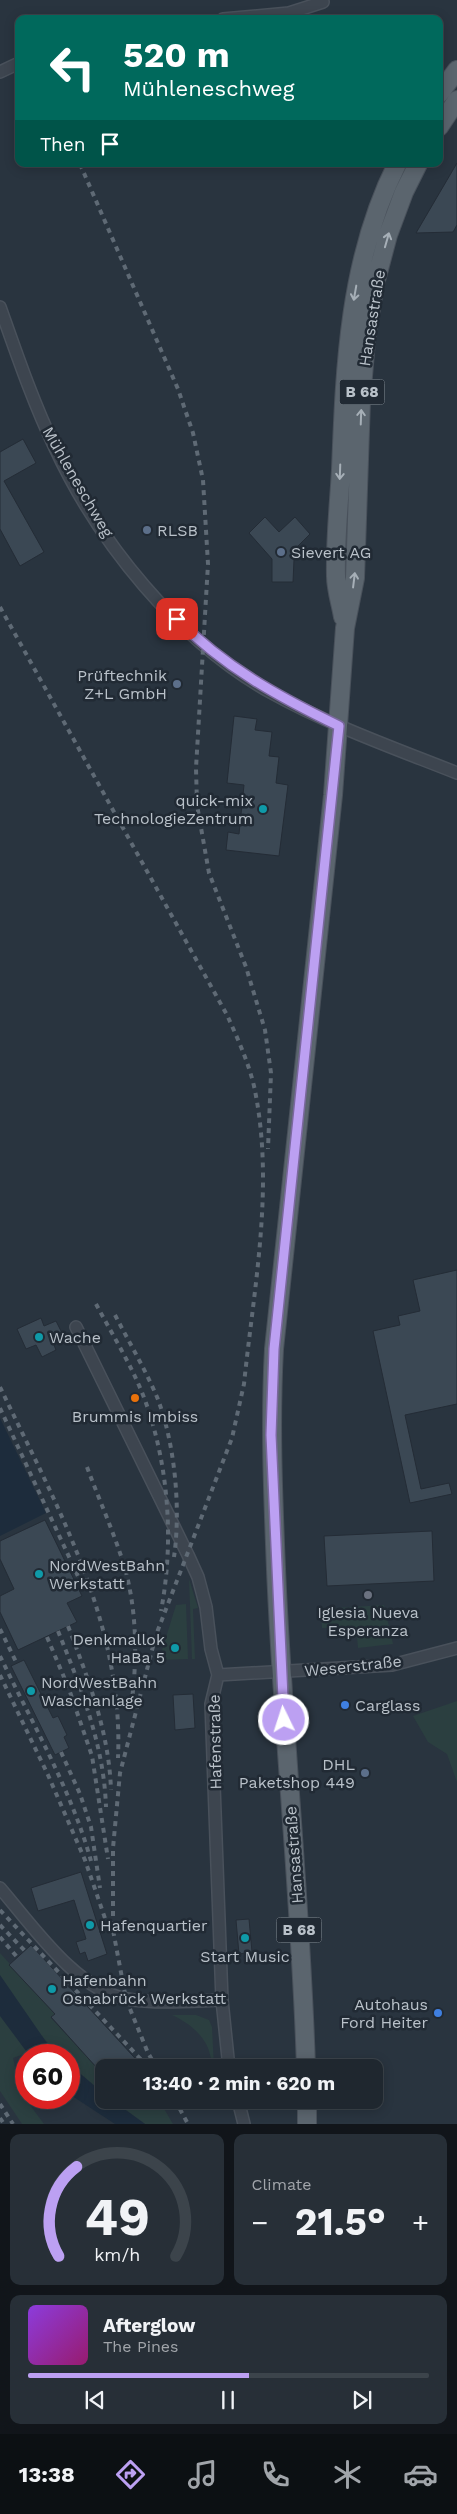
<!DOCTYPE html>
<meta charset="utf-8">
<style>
:root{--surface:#1f272f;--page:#272f37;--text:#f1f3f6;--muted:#a1a5aa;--line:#3c444b;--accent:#bca0f2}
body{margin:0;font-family:"Work Sans",sans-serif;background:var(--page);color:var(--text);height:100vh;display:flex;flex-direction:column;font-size:19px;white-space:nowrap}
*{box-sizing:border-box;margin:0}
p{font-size:16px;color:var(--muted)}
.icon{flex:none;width:28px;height:28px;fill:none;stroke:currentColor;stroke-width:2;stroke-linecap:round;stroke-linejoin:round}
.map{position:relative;height:2124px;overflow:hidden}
.side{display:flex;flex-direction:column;gap:10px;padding:10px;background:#11151a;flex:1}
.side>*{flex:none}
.banner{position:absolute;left:15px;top:15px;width:428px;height:152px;border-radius:10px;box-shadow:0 2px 12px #0003,0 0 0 1px var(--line);background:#00695c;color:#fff;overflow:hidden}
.speed{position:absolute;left:15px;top:2044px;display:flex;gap:10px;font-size:25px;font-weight:700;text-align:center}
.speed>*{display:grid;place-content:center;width:65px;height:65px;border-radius:50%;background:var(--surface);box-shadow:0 2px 12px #0003,0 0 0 1px var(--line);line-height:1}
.speed .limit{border:8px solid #d22;background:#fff;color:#111}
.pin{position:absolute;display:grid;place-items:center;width:42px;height:42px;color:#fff;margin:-21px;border-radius:10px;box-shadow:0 2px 8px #0006}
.me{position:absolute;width:55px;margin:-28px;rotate:356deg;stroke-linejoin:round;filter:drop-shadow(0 0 4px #0008)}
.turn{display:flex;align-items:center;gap:18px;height:105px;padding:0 25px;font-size:22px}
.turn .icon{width:65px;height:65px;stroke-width:2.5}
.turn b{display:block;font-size:35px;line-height:42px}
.then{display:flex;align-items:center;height:48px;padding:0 25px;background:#0003;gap:10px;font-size:19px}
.big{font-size:38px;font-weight:700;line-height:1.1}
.side .card{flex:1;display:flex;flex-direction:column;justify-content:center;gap:8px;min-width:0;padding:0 18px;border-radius:10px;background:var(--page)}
.side .dial{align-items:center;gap:0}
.dial svg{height:130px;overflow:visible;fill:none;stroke:var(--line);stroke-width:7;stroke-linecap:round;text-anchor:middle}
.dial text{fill:var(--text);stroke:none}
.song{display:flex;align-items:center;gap:15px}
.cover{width:60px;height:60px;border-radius:8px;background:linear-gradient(135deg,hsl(270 70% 55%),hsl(320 70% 35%))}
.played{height:5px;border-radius:2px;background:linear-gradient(90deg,var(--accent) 55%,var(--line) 55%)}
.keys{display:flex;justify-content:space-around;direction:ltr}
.heat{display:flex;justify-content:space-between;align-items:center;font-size:28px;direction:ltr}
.side .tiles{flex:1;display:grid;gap:10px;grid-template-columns:1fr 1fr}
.card:last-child{grid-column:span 2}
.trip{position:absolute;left:95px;top:2059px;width:288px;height:50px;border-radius:10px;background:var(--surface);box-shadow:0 2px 12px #0003,0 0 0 1px var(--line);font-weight:700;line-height:50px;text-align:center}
.menu{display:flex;height:80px;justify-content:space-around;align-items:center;background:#0c1013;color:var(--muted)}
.menu .icon{width:35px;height:35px}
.menu .on{color:var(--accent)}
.menu b{font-size:22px;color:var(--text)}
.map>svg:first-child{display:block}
.green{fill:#2b3f40}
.water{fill:#1d2c3c}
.building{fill:#3b4854;stroke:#242c36}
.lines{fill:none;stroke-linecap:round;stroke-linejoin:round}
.street-casing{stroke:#49515b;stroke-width:14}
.primary-casing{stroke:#49515b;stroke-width:20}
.street{stroke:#3d454f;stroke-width:11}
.primary{stroke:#5b656e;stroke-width:18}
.rail{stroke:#5f6a75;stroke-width:4;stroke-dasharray:5 5;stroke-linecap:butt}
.oneway{stroke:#a6afb7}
.route-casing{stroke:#7a689d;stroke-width:12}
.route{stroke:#bca0f2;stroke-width:9}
.service-dot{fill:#5c6f8a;stroke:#212a34;stroke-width:2}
.culture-dot{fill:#0f9aa8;stroke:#212a34;stroke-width:2}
.food-dot{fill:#e8710a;stroke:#212a34;stroke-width:2}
.worship-dot{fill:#6b7280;stroke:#212a34;stroke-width:2}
.shop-dot{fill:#3f7fe0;stroke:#212a34;stroke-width:2}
.labels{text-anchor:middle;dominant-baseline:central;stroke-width:5;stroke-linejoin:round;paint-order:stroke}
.shield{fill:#212a34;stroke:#8b949c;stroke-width:1}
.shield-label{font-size:15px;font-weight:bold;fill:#b9c1c9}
.street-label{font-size:16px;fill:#b9c1c9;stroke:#212a34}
.poi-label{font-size:16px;fill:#b9c1c9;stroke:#212a34;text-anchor:start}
</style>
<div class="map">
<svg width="457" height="2124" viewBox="0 0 457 2124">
<rect width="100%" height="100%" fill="#29343f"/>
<path class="green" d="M189,1579L198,1608L193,1609L195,1659H192Z
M186,1604L188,1659L159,1660L176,1605Z
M384,1605L393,1644L358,1648L357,1637H349L348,1627L322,1628L321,1609Z
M457,1701V1782L447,1754L428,1742L413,1716Z
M0,1953L55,2014L51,2018L104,2075V2094L69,2064V2055H59L39,2033L27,2053L13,2058L21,2093L44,2124H22L0,2091Z
M172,2015H196L209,2020L212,2027L214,2067C212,2062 210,2054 208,2048C201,2032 187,2022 172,2015Z
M112,2100H132L135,2108L144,2100H159L173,2124H145Z"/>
<path class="water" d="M0,1418L46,1513L0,1536Z
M0,1975L49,2046L59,2055H29L0,2016Z
M69,2064L104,2094V2100H112L145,2124H115L69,2094Z"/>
<path class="building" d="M457,163V225L453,232L416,233Z
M23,439L36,463L4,481L44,552L20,566L0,529V452Z
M265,517L279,532L295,517L310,534L295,549L299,554L294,560L293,582H272V559L249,533Z
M234,716L257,719L255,730L272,732L269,756L279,757L276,783L288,785L279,856L226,850L228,832L239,834L244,785L227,783Z
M457,1270V1404L405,1415L421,1489L449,1483L452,1494L410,1503L373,1331L400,1325L398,1316L420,1311L413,1280Z
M41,1318L44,1326L56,1321L63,1335L52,1340L56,1350L42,1357L36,1345L26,1349L17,1329Z
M45,1520L82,1596L67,1603L77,1622L18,1650L0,1612V1596L14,1589L0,1559V1541Z
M432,1531L434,1581L327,1586L324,1536Z
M24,1660L53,1718L58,1716L67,1735L64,1737L69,1748L55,1755L11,1666Z
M193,1694L195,1728L175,1730L173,1695Z
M81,1872L107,1954L88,1961L85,1952L80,1954L76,1942L86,1939L74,1900L38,1911L31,1888Z
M249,1919L252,1952L239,1954L236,1920Z
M31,1945L144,2068H97L51,2017L55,2014L9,1965Z"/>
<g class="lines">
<defs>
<path id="street" d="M223,19L289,13L323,2
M0,72L19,63
M0,307C17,355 33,402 55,448C99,543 178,640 270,692C329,725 394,748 457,773
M76,1327L188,1555L198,1577L206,1607L211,1649L218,1675L211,1704L222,2000L229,2068
M218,1675L392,1665L457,1648
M0,1888C32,1925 77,1991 127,1999C158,2004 191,2001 222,2000
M238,2100L244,2124"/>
<path id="primary" d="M439,94L457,70
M439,127L457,100
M343,617C341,604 336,590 336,576C335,541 339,505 341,470C345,366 349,259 397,164
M306,2068C301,1901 283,1735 276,1569C273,1495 270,1423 274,1349L333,795L345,628L355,578L361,400L366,340L375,284L388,235L404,192L418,164
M307,2100V2124"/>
</defs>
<use href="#street" class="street-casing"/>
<use href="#primary" class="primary-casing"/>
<use href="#street" class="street"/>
<use href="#primary" class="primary"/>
<path class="rail" d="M80,164L178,389L193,433L203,480L208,564L196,768L197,805L209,873L246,967L265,1030L271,1073L268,1149
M0,607L227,1015C237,1037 248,1061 254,1086C275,1184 254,1286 244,1384L232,1438L156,1635L120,1773L113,1848V1930L126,1999L148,2053L157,2068
M96,1304C113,1336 134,1369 146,1403C169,1468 174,1543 161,1611
M115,1315C129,1342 145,1369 157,1397C175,1443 181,1509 174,1557
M0,1387C56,1504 124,1624 118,1758
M0,1408L83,1587
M87,1467C98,1497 112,1528 122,1559C137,1604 138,1659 131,1706
M68,1626C89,1681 109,1732 111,1790
M0,1629L17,1664
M58,1631C81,1688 104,1745 106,1807
M47,1637L69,1689L92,1756L108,1859
M0,1656C32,1723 71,1789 91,1861
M0,1675L48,1775L85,1860L108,1927
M61,1752L80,1794L91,1827L100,1888
M0,1910L149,2068
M0,1925L25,1951
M0,1937L17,1957
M175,2100L188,2124
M0,2104L13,2124
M0,2118L4,2124"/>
</g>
<defs><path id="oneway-shaft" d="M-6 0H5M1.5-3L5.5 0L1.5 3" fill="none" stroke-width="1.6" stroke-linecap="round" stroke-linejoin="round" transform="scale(1.25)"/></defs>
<g class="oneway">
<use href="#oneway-shaft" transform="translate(387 240) rotate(-74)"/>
<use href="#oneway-shaft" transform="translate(355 293) rotate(100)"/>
<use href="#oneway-shaft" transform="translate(361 417) rotate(-88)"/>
<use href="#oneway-shaft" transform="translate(340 472) rotate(92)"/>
<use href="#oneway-shaft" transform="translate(354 580) rotate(-83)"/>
</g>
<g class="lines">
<defs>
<path id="route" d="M177,619C224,667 279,697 339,726L274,1349L271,1435L284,1720"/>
</defs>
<use href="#route" class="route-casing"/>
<use href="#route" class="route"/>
</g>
<g class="service-dot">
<circle cx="147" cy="530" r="5"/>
<circle cx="281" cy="552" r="5"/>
<circle cx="177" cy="684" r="5"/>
<circle cx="365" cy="1773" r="5"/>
</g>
<g class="culture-dot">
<circle cx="263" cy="809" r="5"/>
<circle cx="39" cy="1337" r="5"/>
<circle cx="39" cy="1574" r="5"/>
<circle cx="175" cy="1648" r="5"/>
<circle cx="31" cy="1691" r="5"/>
<circle cx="90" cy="1925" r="5"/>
<circle cx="245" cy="1938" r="5"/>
<circle cx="52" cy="1989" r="5"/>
</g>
<circle class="food-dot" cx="135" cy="1398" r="5"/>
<circle class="worship-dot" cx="368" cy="1595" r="5"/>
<g class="shop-dot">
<circle cx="345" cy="1705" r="5"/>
<circle cx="438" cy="2013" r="5"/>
</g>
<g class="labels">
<g class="shield">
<rect x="339.5" y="379.5" width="45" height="25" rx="4"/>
<rect x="276.5" y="1917.5" width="45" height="25" rx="4"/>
</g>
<g class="shield-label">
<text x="362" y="392">B 68</text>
<text x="299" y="1930">B 68</text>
</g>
<g class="street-label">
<text transform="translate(372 318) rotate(-81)">Hansastraße</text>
<text transform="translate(78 482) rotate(60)">Mühleneschweg</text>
<text transform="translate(353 1666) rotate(-6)">Weserstraße</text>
<text transform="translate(215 1742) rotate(-91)">Hafenstraße</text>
<text transform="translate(294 1855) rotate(-94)">Hansastraße</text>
</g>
<g class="poi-label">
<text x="157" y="530">RLSB</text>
<text x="291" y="552">Sievert AG</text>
<text x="167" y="675" text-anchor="end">Prüftechnik<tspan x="167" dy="18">Z+L GmbH</tspan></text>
<text x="253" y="800" text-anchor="end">quick-mix<tspan x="253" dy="18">TechnologieZentrum</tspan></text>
<text x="49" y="1337">Wache</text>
<text x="135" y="1416" text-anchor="middle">Brummis Imbiss</text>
<text x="49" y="1565">NordWestBahn<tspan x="49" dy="18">Werkstatt</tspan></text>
<text x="368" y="1612" text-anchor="middle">Iglesia Nueva<tspan x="368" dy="18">Esperanza</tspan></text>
<text x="165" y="1639" text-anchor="end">Denkmallok<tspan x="165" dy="18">HaBa 5</tspan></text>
<text x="41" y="1682">NordWestBahn<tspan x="41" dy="18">Waschanlage</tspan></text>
<text x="355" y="1705">Carglass</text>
<text x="355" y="1764" text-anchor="end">DHL<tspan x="355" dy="18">Paketshop 449</tspan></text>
<text x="100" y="1925">Hafenquartier</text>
<text x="245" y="1956" text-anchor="middle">Start Music</text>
<text x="62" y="1980">Hafenbahn<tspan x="62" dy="18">Osnabrück Werkstatt</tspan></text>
<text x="428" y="2004" text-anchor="end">Autohaus<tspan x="428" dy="18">Ford Heiter</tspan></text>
</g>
</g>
</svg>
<div class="speed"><div class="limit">60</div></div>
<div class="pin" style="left:177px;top:619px;background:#d93025"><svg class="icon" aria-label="arrive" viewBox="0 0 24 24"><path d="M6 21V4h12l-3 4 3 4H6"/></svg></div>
<svg class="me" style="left:284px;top:1720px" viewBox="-20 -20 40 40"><circle r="17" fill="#bca0f2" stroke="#fff" stroke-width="3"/><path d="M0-11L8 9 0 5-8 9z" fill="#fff"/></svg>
<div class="trip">13:40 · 2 min · 620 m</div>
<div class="banner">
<div class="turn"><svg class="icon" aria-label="left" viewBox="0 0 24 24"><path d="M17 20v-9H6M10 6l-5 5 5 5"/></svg><div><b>520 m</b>Mühleneschweg</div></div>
<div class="then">Then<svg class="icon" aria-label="arrive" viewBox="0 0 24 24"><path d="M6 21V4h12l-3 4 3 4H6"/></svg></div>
</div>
</div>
<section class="side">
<div class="tiles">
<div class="card dial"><svg viewBox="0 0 100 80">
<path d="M14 69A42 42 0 1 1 86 69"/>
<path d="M14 69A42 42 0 0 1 25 14" stroke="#bca0f2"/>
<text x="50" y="56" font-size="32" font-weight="700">49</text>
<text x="50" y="72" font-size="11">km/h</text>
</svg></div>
<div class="card"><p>Climate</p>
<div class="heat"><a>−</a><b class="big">21.5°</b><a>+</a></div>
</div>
<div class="card">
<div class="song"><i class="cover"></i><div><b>Afterglow</b><p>The Pines</p></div></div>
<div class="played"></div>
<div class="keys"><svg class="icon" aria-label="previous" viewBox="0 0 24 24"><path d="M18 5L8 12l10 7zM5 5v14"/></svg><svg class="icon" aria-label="pause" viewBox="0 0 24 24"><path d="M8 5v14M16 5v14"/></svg><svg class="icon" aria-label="next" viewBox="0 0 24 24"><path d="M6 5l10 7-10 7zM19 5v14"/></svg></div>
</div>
</div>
</section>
<nav class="menu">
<b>13:38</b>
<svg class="icon on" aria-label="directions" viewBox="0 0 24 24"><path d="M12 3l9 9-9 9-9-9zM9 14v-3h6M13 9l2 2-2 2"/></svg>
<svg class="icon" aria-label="music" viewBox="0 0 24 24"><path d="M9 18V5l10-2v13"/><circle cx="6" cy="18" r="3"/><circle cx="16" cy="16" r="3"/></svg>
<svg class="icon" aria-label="phone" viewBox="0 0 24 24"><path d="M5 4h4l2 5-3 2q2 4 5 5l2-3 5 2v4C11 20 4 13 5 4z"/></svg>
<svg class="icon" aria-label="climate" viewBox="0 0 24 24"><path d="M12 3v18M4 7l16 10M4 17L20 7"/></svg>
<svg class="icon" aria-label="car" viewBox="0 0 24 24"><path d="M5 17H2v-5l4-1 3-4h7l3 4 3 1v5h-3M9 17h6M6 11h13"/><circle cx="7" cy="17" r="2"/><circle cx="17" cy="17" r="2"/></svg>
</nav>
